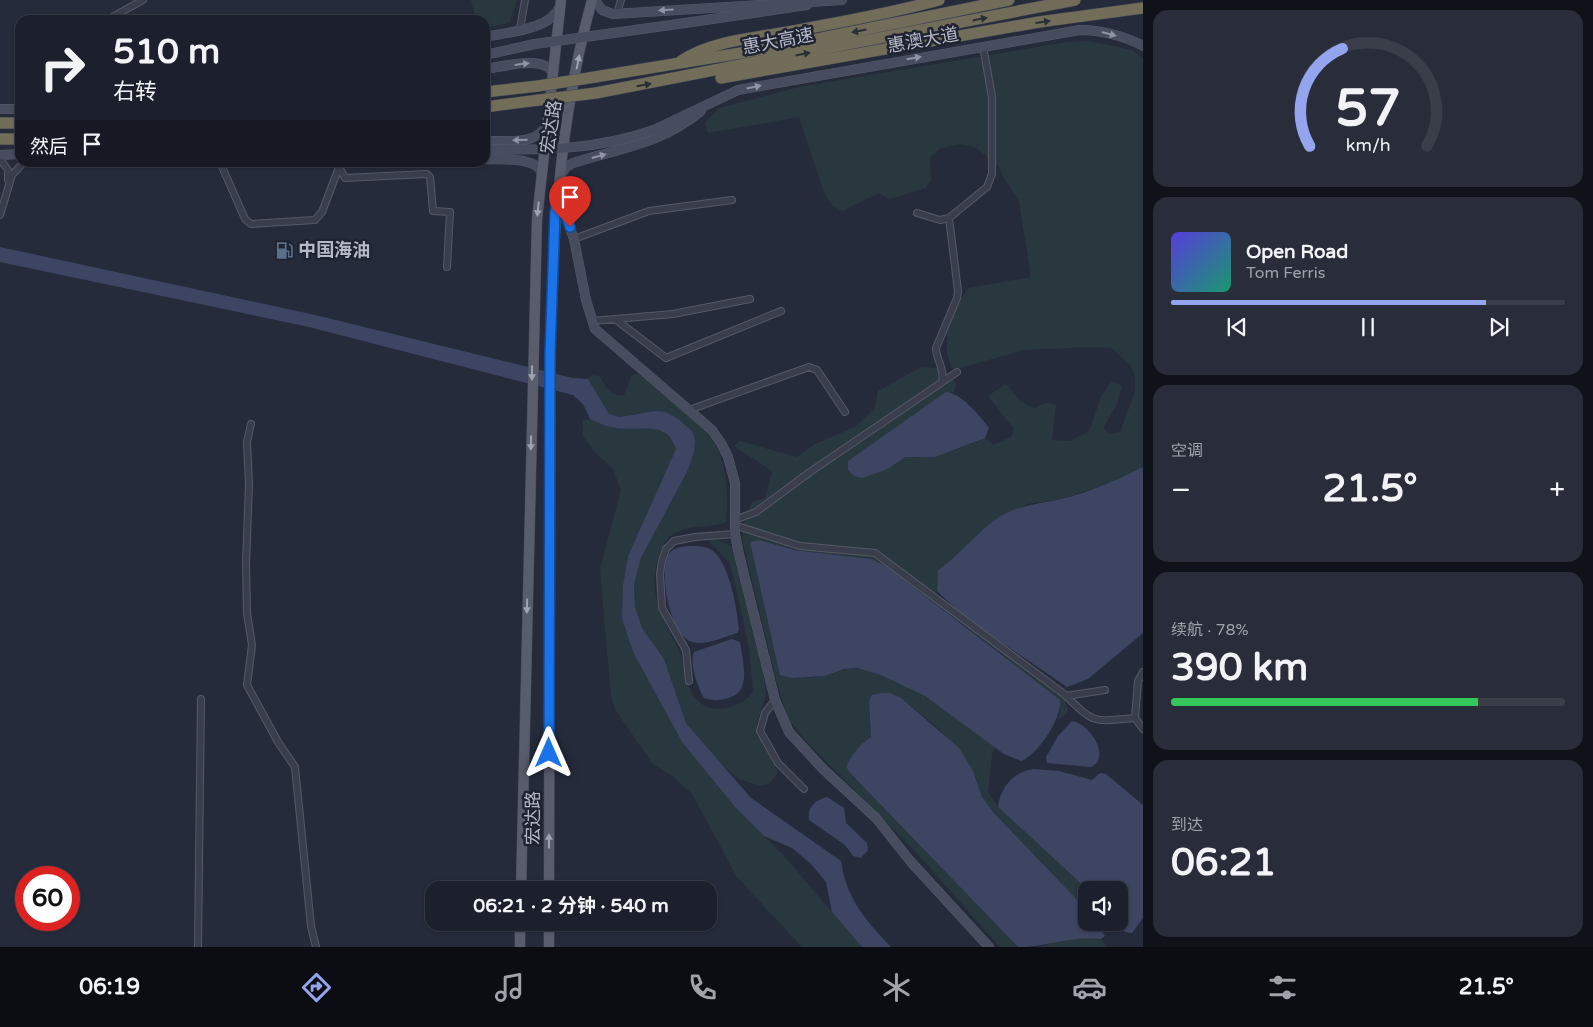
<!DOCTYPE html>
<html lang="zh">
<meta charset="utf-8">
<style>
:root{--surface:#1c202d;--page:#292d39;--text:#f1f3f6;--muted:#a0a3aa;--line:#3a3e49;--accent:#94a4ee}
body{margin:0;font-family:"Varela Round","Noto Sans SC",sans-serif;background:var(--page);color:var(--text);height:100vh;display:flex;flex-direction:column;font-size:19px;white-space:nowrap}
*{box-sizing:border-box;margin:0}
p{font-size:16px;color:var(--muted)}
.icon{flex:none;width:28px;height:28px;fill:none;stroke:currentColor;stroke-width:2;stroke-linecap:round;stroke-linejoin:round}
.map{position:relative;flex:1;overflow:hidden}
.sheet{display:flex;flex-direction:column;gap:10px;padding:10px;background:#0f1219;width:450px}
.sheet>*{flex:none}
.guide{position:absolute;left:15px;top:15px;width:475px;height:152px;border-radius:15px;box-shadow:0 1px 4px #0004,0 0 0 1px var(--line);background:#1c202d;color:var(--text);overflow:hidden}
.tools{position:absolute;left:1078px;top:881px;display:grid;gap:10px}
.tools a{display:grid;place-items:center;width:50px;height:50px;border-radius:10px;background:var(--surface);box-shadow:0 1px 4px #0004,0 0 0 1px var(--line);font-size:25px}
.speed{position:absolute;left:15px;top:866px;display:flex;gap:10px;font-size:25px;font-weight:700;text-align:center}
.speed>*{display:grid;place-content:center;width:65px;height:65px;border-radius:50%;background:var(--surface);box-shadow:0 1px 4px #0004,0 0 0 1px var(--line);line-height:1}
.speed .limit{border:8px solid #d22;background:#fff;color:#111}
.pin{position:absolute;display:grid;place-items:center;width:42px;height:42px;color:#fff;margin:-51px -21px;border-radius:50% 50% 50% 0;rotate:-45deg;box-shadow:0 0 5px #0007}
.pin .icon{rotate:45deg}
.me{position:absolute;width:55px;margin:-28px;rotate:0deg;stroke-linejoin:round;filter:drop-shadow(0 0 4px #0008)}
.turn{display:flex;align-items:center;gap:18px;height:105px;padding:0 15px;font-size:22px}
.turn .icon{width:65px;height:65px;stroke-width:2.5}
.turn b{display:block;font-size:35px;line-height:42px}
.then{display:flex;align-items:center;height:48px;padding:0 15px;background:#0003;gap:10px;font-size:19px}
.big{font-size:38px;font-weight:700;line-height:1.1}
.sheet .tile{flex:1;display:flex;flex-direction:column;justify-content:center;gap:8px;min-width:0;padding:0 18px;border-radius:15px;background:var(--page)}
.sheet .dial{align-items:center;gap:0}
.dial svg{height:130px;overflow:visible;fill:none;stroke:var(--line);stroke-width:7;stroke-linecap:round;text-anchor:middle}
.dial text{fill:var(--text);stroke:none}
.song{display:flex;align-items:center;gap:15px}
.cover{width:60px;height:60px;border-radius:8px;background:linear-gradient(135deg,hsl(250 70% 55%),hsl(160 70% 35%))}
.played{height:5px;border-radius:2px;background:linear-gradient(90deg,var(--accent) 80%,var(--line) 80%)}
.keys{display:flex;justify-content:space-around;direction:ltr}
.heat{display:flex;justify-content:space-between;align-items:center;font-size:28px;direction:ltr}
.charge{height:8px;border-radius:4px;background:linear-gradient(90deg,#34c759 78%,var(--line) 0)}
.trip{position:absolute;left:425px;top:881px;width:292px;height:50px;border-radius:15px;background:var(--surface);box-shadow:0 1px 4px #0004,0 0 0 1px var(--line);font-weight:700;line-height:50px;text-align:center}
.menu{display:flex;height:80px;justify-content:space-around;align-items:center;background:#0b0d12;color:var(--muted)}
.menu .icon{width:35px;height:35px}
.menu .selected{color:var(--accent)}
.menu b{font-size:22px;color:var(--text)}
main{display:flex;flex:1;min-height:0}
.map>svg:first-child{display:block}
.green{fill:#29383e}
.water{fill:#3d4563}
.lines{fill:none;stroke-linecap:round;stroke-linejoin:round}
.street-casing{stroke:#555967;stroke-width:8}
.secondary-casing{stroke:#555967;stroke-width:10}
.primary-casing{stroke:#434755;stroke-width:11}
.highway-casing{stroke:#424654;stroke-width:12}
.street{stroke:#3a3e4c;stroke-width:6}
.secondary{stroke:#484c5f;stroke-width:9}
.primary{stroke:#585c6c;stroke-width:10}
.highway{stroke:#716d58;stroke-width:11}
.secondary-bridge-casing{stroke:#555967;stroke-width:10;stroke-linecap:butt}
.highway-bridge-casing{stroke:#424654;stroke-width:12;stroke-linecap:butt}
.secondary-bridge{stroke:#484c5f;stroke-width:9}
.highway-bridge{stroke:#716d58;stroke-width:11}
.oneway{fill:#9093a3}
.oneway2{fill:#2b2e37}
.oneway3{fill:#9ea2b0}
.route-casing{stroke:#114b97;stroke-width:12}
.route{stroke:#1a73e8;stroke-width:9}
.labels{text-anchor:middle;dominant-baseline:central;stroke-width:5;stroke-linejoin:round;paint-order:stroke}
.street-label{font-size:18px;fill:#b6b9c7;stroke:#1f2331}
.poi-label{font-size:18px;font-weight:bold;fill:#b6b9c7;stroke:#1f2331;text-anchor:start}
</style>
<main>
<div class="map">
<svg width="1143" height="947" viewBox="0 0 1143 947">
<rect width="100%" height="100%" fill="#262b3c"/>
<path class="green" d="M471,0H517L509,23L485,28V20H476Z
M1088,41L1132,50L1143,58V467L1110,483L1061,499L1027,504L938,570L937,591L933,596L1064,698L1068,711L1063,717L1057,719L1061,709L871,559L794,550L759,540L793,678C803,678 814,678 824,676C835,674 845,667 857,669C901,673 961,720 995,747L992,754L988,792L998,807L1088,890H1086V909L993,812L982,797L973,771L939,729L901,698L869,702L871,737C859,745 852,754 846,767L851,774L1018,947H1000L915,851L806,741L788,719L776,680L742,538L746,516L752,502L765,498L772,471L734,446L740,441L797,457L815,444L855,427L875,408L878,391L921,367L942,368L956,383L954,392H946L888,469L905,457C934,459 958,450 985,438L993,445L1011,437L1014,429L988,396L1006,384L1021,402L1034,408L1046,403L1056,405L1052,440L1070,441L1089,431L1102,395L1112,381L1122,386L1117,404L1103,428L1109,434L1120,432L1135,392V376L1130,365L1112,348L1090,347L1024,350L953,370L947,354V329L962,297L969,288L1031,277L1019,201L1004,178L999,166L975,147L959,144L941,148L930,157L931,180L926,188L890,199L879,193L842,211L832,205L825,195L799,117L708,133L705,123L719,108L799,87L1067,42Z
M639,374L705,430C727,455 729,490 726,522C708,529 683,523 668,538C662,545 660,554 657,562C647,599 668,625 681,656C685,668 686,682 692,693C705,718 739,710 753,692L749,648L733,575L728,561L709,541L717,540L731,546L739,566L763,670L766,695L757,723V732L778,772L769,784L761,786L739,779L722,765L686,723L664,659L642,629L635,607L634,584L641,558L687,472L678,419L656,411L619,417L609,414L588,379L591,375L599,376C606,386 610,397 624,395L632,375Z
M590,419C599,423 607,427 616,428C641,432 666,419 676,449L628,556L623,585L633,652L682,742L735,807L784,856L862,947H802L737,877L692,794L674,777L653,764L616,711L611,696L600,569L621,490L613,469L594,451L583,436V420Z
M1086,937L1101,939L1106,947H1040L1064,939Z"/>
<path class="water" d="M0,247L311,314L573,378L588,379L609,414L619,417L656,411L666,412L678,419L692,431L695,440L694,452L687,472L641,558L634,584L635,607L642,628L664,659L686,723L751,798L841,861C846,898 866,921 891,947H862L832,912L826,882L811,864L792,848L764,836L735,807L682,742L633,652L622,618L623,585L628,556L676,449C666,419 641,432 616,428C607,427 599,423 590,419L583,404L573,395L309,327L0,262Z
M946,392C960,392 981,417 989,428L985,438L935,457H905L888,469L862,478L854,476L848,470V461Z
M1143,467V633L1088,679L1067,687L966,618L937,591L938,570C960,555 977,532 999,517C1019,505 1039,504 1061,499C1090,492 1117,480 1143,467Z
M759,540L794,550L871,559L886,566L1060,700C1062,718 1038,755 1021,761L1004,754L925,696L881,675L857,668L844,669L825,676L793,678L780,675L750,542Z
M689,546C696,546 706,546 712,550C730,564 737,609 739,630L737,633C724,637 705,646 692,642C670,636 658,572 669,554C673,547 681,547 689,546Z
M732,639L740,642C742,659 752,690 731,697C720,701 715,701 704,698C698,688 689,663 694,652Z
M882,693H890L901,698L959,748L973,771L982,797L993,812L1086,909V922L1097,923L1105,936L1101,939C1072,935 1047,947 1018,947L851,774L846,767C852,754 859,745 871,737L869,702L872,695Z
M1072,721C1089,723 1112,757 1091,767L1047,763L1046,757L1058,736Z
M1034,769L1059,771L1092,780L1100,773L1106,774L1143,805V918L1132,933L1125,932L1117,923L1119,890H1088L998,807C1000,788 1014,771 1034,769Z
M827,797L844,808L846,823L867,843L868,850L861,858L853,856L845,845L809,820C807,807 815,800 827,797Z"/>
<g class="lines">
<defs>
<path id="street" d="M617,14L621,0
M107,20L143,0
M520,29L525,0
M0,159L8,170V180
M220,162L245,219L251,224L315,220L322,212L341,162
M340,169L345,178L427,174L430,177L433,211L450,212L447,267
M917,213L940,220L949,218L987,187L992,174V97L983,46
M0,215L12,175L24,162
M574,239L649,211L732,200
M615,319L666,358L781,311
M592,321L673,314L750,299
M942,382C945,368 936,360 936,348L957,298L958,291L949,218
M689,410L809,367L817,370L845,412
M251,424L247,442L249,484L246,564L247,613L252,645L247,685L278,742L295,767L311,926L316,947
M734,520L756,512L810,472L957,372
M734,525L800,546L875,553L1064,694C1095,724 1091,722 1135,718
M1143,672L1138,681L1135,718L1143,729
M689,681L686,650L662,608L660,574L662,561L666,549L674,541L695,537L735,534
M1066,696L1105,690
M775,700L765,713L760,731L778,763L804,789
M198,947L201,699"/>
<path id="secondary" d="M595,0L602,10L613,14L842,0
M692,22L807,5
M485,37C508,32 551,30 560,6
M485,69C502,67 546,54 553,74
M0,109H20
M654,130L738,90L1080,30C1100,30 1125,36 1143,46
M485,141C506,140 537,147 548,123
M0,155L20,154
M485,159C500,160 540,156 542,175
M560,177L566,167L573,163C623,147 659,145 701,111
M558,196L574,239L586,300L595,329L712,430L721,443L728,457L735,483V534L738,550L775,700L789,732L823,769L876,818L911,862L989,947"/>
<path id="primary" d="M521,890L537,219L561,0
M549,890C549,752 550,615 550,477C550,317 549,155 592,0
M520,947V922
M549,947V922"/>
<path id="highway" d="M681,61C710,41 754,38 788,32C839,22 889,14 939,0
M595,77L783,46L1009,0
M721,78L1039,22L1143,8
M485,92L538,86
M596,93L1075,0
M485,107L539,100
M0,123H20
M0,139H20"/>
</defs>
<use href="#street" class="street-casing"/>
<use href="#secondary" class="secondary-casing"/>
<use href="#primary" class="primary-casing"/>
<use href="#highway" class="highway-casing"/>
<use href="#street" class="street"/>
<use href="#secondary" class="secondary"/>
<use href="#primary" class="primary"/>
<use href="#highway" class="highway"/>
<defs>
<path id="secondary-bridge" d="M485,55L535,44L692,22
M485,149C543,151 599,149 654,130"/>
<path id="highway-bridge" d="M538,86L595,77
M539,100L596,93"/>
</defs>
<use href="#secondary-bridge" class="secondary-bridge-casing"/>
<use href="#highway-bridge" class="highway-bridge-casing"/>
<use href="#secondary-bridge" class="secondary-bridge"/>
<use href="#highway-bridge" class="highway-bridge"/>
</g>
<defs><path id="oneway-solid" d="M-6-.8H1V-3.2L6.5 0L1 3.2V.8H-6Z" transform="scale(1.25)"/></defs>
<g class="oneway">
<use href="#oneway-solid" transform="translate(666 10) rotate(176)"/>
<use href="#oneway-solid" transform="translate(1109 34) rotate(15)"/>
<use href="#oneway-solid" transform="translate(914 58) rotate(-10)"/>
<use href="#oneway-solid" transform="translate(522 64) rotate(-7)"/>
<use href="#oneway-solid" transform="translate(754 87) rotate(-12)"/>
<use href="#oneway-solid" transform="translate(520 140) rotate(179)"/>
<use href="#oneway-solid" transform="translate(599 156) rotate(-15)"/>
</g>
<g class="oneway2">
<use href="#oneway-solid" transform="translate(980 19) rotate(-11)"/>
<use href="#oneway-solid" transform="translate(1043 22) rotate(-8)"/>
<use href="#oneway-solid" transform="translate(859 31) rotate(169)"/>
<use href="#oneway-solid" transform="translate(803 54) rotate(-11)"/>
<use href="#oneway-solid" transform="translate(644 85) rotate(-10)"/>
</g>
<g class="oneway3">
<use href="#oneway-solid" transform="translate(578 62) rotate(-79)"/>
<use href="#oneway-solid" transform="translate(538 209) rotate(96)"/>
<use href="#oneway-solid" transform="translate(532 373) rotate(90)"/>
<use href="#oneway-solid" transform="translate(531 443) rotate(91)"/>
<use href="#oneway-solid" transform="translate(527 606) rotate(91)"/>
<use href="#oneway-solid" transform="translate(549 841) rotate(-90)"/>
</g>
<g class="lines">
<defs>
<path id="route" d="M549,753L550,354L555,213L558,194L570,227"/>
</defs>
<use href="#route" class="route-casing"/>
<use href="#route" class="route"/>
</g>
<defs>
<symbol id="fuel-bare" viewBox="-9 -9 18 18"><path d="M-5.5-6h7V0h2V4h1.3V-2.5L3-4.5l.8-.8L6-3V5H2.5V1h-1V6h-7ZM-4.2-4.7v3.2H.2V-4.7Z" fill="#5c6f8a" stroke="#1f2331" stroke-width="2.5" paint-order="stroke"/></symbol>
</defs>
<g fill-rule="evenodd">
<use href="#fuel-bare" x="272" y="238" width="25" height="25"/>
</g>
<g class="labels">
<g class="street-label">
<text transform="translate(923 40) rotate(-10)">惠澳大道</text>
<text transform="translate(778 41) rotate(-11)">惠大高速</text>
<text transform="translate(551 127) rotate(-81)">宏达路</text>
<text transform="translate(533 818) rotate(-90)">宏达路</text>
</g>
<g class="poi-label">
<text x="298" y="250">中国海油</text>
</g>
</g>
</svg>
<div class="tools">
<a><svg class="icon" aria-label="sound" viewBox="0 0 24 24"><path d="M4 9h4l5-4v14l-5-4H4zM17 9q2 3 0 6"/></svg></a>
</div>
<div class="speed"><div class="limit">60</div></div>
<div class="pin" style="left:570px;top:227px;background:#d93025"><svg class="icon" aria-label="arrive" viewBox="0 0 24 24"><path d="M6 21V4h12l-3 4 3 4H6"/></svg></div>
<svg class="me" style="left:549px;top:753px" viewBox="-20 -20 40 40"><path d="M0-17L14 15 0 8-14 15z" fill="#1a73e8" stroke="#fff" stroke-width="4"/></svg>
<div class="trip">06:21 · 2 分钟 · 540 m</div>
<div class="guide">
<div class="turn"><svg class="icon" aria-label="right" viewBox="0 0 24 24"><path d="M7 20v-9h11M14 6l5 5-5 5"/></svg><div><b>510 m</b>右转</div></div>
<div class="then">然后<svg class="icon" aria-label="arrive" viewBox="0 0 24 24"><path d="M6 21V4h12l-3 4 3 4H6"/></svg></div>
</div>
</div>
<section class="sheet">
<div class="tile dial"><svg viewBox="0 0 100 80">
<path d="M14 69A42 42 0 1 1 86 69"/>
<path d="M14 69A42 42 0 0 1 34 9" stroke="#94a4ee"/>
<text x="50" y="56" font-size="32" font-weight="700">57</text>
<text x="50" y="72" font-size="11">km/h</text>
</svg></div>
<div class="tile">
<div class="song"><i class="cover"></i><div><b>Open Road</b><p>Tom Ferris</p></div></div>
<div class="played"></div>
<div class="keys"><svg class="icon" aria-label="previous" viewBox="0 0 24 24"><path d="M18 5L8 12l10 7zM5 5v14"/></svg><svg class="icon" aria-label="pause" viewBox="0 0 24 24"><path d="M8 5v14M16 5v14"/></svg><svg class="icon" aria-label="next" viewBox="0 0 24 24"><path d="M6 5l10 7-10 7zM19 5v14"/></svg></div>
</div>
<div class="tile"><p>空调</p>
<div class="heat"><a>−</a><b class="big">21.5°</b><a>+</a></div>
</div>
<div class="tile"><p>续航 · 78%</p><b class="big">390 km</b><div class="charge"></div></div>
<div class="tile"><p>到达</p><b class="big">06:21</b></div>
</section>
</main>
<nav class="menu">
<b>06:19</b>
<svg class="icon selected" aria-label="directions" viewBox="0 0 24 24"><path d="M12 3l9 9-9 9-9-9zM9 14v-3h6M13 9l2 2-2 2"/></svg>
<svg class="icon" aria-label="music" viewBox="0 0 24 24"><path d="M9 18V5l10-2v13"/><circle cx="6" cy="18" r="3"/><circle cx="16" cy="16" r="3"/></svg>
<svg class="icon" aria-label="phone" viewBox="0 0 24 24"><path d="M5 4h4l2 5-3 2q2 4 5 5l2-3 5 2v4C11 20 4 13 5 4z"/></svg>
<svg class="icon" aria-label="climate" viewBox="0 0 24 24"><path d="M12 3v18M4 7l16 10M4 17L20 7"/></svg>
<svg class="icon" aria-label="car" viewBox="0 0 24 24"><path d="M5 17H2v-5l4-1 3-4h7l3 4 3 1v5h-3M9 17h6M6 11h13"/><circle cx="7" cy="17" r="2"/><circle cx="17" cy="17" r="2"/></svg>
<svg class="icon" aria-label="filters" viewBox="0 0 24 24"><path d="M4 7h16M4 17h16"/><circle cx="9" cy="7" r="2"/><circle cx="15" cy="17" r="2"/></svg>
<b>21.5°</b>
</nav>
